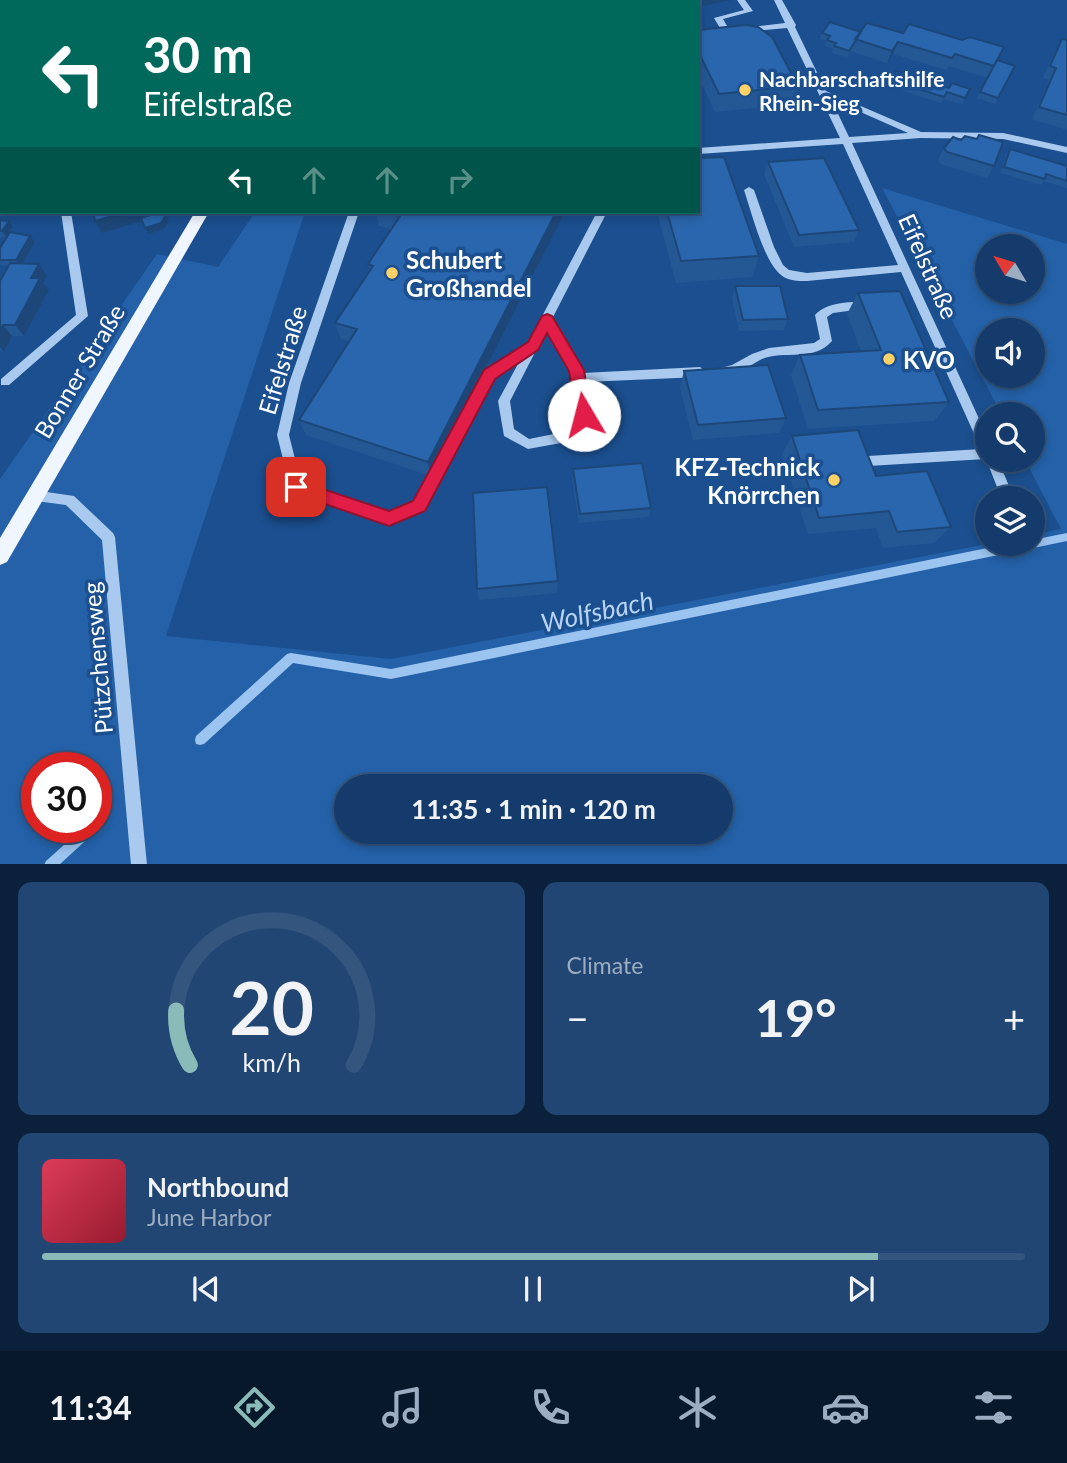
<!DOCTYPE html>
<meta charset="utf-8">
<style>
:root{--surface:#143b6b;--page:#214673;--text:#f1f3f6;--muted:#9dadc1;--line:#33557e;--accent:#8bbbb9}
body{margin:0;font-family:Lato,sans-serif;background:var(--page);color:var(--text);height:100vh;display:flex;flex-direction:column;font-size:26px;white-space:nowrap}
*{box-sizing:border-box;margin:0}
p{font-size:23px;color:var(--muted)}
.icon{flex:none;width:38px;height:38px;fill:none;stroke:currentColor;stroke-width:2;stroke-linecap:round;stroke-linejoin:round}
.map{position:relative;height:864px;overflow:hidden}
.side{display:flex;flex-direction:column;gap:18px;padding:18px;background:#0b203b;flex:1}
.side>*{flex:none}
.guide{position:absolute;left:0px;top:0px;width:700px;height:214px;box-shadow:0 4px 10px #0003,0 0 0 2px var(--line);background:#00695c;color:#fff;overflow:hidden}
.needle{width:46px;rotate:308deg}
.buttons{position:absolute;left:975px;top:234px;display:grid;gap:14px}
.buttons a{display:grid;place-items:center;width:70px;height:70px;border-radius:50%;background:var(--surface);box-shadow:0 4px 10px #0003,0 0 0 2px var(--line);font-size:35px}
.speed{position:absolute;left:21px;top:752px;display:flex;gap:14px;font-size:35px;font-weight:700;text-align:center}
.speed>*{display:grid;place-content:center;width:91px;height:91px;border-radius:50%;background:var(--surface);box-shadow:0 4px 10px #0003,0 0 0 2px var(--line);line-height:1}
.speed .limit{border:10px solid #d22;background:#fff;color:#111}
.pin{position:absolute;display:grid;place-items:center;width:60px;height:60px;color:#fff;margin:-30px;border-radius:14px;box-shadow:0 4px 10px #0006}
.me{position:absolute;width:77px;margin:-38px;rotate:352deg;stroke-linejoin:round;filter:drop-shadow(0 0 5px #0008)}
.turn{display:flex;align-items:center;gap:24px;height:147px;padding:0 28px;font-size:32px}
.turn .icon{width:91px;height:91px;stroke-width:2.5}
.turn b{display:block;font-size:49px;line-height:60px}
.lanes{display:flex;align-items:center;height:66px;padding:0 28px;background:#0003;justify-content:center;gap:35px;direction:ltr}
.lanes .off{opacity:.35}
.big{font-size:52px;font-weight:700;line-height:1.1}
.side .widget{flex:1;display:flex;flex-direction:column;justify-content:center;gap:10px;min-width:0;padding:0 24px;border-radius:14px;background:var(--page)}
.side .dial{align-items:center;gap:0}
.dial svg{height:182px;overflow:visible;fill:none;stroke:var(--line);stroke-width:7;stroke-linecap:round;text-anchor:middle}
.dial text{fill:var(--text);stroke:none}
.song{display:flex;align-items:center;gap:21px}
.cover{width:84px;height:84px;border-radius:10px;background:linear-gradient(135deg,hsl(350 70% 55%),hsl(350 70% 35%))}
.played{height:7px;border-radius:4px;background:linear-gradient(90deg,var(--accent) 85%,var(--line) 85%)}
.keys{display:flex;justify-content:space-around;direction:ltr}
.heat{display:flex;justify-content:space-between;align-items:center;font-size:38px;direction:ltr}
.side .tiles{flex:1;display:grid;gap:18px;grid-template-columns:1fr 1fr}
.widget:last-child{grid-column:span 2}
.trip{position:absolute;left:334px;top:774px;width:399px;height:70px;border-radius:35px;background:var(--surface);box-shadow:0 4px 10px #0003,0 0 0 2px var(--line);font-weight:700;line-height:70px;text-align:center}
.dock{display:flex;height:112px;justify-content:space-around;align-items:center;background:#08182b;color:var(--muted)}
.dock .icon{width:49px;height:49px}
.dock .selected{color:var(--accent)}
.dock b{font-size:32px;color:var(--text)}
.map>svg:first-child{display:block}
.green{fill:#2461a8;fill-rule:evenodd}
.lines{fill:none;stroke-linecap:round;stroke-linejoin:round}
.stream{fill:#9cc4f0;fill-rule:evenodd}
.minor{fill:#a9c9ee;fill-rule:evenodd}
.major{fill:#f0f6ff;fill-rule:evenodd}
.wall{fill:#245895}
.shaded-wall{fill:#1d4779}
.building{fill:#2a66ad;stroke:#1d4779;stroke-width:2}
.route{fill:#e11d48;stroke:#92132f;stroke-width:2}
.poi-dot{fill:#ffd166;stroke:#1b4f8f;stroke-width:2.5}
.labels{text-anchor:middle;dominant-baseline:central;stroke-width:7;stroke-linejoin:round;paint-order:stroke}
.far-poi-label{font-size:21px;font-weight:bold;fill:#fff;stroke:#1b4f8f;text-anchor:start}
.poi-label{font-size:24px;font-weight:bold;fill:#fff;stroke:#1b4f8f;text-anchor:start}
.street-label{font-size:24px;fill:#fff;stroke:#1b4f8f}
.water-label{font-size:26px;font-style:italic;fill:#b5d3f5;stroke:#1b4f8f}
</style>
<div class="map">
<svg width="1067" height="865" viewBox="0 0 1067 865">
<rect width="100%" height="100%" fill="#1b4f8f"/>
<path class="green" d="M882,188L1067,244V864L0,865V479L157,254L218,267L255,212H305L166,636L391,659L987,544H1032L1033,535L1061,529L1025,460H1032V415H1002ZM987,247H1032V292H987ZM987,331H1032V376H987ZM37,768H96V828H37ZM346,786H721V831H346Z"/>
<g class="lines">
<path class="stream" d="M1067,533V541L391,679L293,663L204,744L200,745L196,744L195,740L196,736L287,654L291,653L391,669L1007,544H1032V540Z
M96,827L97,828L95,832L59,865H44L46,861L83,828H96Z"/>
<path class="minor" d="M120,0H128V2H120Z
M326,0H374L372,2H323Z
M558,0H570L572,2H559Z
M737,0H745L753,11L723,19L730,31L723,33L714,18L744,10Z
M774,0H782L796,25L795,27L826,91L921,132L1003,133L1067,147V153L1003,139L921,138L852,143L987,436V460H998L1012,493L1011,497L1006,499L1001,497L986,459L868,466L864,465L862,461L864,457L868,456L981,449L901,272L807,281C798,281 788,281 781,275C764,262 751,211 744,190L749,187L754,190L774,247L783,265L789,270L807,273L898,265L843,144L698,154V148L840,138L787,28L744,32L740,30L744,28L785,23ZM831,99L908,133L849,137Z
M0,68H2V74H0Z
M61,212H71L88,316L9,385H1V379L76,315Z
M349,212H359L301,383L289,435L301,483L389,513L414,502L486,372L528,343L597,212H607L552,319L583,373L700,367L706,372L700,377L585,382L590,415L572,441L528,449L504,436L498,401L519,362L494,378L424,510L389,525L291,491L277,435L289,383ZM547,329L571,371L578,414L564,432L529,439L514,429L510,401Z
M866,301L870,302L871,305L870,308L833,313L827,317L832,341C814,362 784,350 762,359C749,365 737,378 721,374L719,371L721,368L732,365L752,354L769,348L814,343L820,339L815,315C828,301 849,303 866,301Z
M33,490L74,496L113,533L115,537L147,865H131L102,540L66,505L28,500L27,496L28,492Z"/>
<path class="major" d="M322,0H334L321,2Z
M369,0H383L368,2Z
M195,212H209L7,562L0,565V538Z"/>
</g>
<path class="wall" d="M73,0H107L106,2H72Z
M626,0H652L651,2H632Z
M0,4H2V59H0Z
M698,30L798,86L793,104L715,112L698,76Z
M861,32L997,60L1015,66L995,104L977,98L987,78L949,66L946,70L893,54L887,63L851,51L847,57L832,53L833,49L825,46L827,41L820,39L822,33Z
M1062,39L1067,40V130L1032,119L1049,80L1043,78L1055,51Z
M890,80L949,88L970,89L962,104L944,99L941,103L888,86Z
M944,148L994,166L987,178L941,164L938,160Z
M1010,149L1067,166V188L1043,181L1041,185L1001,173L1006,155Z
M768,162L859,230L854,242L794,247L764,174Z
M376,212H565L431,476L306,435L299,420L349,341L341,339L335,323L370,271L368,264L391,229L379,226Z
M657,212H698L759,256L752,277L676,283Z
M0,220L13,227L10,232L30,236L35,242L22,263L47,276L43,283L49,290L24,336H12L4,352L0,351V281L9,266L0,265V248L6,237H1L0,238Z
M735,286L788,319L784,330L739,331L732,298Z
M858,293L949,402L934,421L808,429L791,375L800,355L861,351L847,314Z
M684,371L786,418L779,433L693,440L680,387Z
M792,436L876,476L951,527L934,543L883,548L876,528L808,534L782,454Z
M573,469L651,508L649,517L579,523L572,479Z
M558,581L557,593L479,600L477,589Z"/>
<path class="shaded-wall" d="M275,0H287V2H276Z
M704,0H731L698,7V2H696Z
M1,13L2,15V51L0,48Z
M898,42L893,54L887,63L892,51Z
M2,152V170L0,172V153Z
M0,193H2V207H0Z
M125,212H142L145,220L102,233L95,221Z
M556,212H565L431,476L428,462Z
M166,215L169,221L164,229L148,234L145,228Z
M9,221L13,227L6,237L2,231Z
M30,236L35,242L21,266L16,260Z
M39,264L47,276L43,283L49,290L24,336L15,325L31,278Z
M3,325L12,336L4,352L0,347V330Z"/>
<path class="building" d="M73,0H89L88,2H72Z
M167,0H222V1L153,2Z
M248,0H260V1L248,2Z
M415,0H443V2H415Z
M465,0H488L487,2H464Z
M507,0H541L542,2H507Z
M0,4H2V15L0,13Z
M830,22L861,32L849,51L834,46L836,43L827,40L830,36L822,33Z
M867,23L903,33L909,24L962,40L970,37L1004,47L994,66L955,54L952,58L898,42L892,51L855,39Z
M746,25L758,27L772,37L798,86L719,94L698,51V30Z
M1062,39L1067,40V115L1039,107L1056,68L1050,66Z
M997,60L1015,66L998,98L980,92Z
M896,71L949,88L952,83L970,89L965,98L947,92L944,97L890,80Z
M979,135L1003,142L994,166L947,152L944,148L953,137L961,140L965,136L977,139Z
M0,141H2V152L0,153Z
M1010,149L1067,166V181L1046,174L1045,179L1004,167Z
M724,157L759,256L681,261L667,212H698V158Z
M824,158L859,230L799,235L768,162Z
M2,173V193H0V174Z
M93,212H125L95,221Z
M160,212H165L166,215L161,223L145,228L141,218Z
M385,212H556L428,462L299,420L357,329L335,323L373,266L368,264L400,216Z
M0,220L9,221L2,231H0Z
M10,232L30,236L16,260H0V248Z
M10,263L39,264L31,278H40L15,325H3L0,330V281Z
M735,286H780L788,319L743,320Z
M900,291L949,402L818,410L800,355L881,350L858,293Z
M768,365L786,418L698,425L684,371Z
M858,430L876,476L927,471L951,527L897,532L889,511L819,518L792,436Z
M642,463L651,508L580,514L573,469Z
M547,487L558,581L477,589L473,493Z"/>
<path class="route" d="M547,314L552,316L584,370L591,415L589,420H578L576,415L569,371L547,333L538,350L495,379L425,511L389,526L290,492L287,487L290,482L296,480L389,511L413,501L484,370L528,342L542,316Z"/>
<g class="poi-dot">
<circle cx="745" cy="90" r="7"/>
<circle cx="392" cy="273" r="7"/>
<circle cx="889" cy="359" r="7"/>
<circle cx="834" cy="480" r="7"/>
</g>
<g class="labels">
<g class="far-poi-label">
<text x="759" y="78">Nachbarschaftshilfe<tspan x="759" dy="24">Rhein-Sieg</tspan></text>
</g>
<g class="poi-label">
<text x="406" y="259">Schubert<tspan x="406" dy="28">Großhandel</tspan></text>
<text x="903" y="359">KVO</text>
<text x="820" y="466" text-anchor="end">KFZ-Technick<tspan x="820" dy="28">Knörrchen</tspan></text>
</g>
<g class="street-label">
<text transform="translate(929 266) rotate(66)">Eifelstraße</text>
<text transform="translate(282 360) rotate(-73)">Eifelstraße</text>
<text transform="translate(79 371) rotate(-59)">Bonner Straße</text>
<text transform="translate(97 658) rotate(-95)">Pützchensweg</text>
</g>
<g class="water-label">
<text transform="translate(597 611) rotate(-12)">Wolfsbach</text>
</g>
</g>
</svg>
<div class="buttons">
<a><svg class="needle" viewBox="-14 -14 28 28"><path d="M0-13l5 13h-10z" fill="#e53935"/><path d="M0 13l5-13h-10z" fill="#9dadc1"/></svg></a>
<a><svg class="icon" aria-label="sound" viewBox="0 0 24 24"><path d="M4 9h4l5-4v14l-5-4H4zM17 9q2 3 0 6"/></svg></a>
<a><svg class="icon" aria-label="search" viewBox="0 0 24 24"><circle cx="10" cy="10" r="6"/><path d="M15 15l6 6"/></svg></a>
<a><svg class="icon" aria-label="layers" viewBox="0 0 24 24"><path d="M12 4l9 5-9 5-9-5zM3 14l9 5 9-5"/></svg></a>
</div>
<div class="speed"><div class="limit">30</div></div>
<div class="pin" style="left:296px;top:487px;background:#d93025"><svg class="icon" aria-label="arrive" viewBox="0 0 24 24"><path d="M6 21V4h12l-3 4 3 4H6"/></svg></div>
<svg class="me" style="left:584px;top:415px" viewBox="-20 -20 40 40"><circle r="19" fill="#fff"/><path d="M0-13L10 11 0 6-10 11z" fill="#e11d48"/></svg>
<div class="trip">11:35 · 1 min · 120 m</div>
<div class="guide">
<div class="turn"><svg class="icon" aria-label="left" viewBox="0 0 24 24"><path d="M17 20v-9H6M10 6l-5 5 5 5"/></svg><div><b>30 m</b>Eifelstraße</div></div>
<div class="lanes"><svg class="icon" aria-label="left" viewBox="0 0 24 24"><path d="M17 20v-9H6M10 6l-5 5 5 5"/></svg><svg class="icon off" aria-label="ahead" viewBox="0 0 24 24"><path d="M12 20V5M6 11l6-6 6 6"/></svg><svg class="icon off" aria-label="ahead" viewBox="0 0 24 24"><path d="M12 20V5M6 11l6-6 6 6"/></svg><svg class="icon off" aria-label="right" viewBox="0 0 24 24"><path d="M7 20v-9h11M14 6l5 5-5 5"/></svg></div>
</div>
</div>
<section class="side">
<div class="tiles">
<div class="widget dial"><svg viewBox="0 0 100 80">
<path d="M14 69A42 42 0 1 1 86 69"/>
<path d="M14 69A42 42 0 0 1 8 45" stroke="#8bbbb9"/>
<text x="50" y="56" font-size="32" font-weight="700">20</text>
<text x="50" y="72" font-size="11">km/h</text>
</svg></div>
<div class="widget"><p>Climate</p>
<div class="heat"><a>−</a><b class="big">19°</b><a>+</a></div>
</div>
<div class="widget">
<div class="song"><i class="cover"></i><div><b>Northbound</b><p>June Harbor</p></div></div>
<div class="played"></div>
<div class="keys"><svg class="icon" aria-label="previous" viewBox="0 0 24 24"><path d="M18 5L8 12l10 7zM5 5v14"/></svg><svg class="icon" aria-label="pause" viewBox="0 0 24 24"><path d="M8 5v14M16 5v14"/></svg><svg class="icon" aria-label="next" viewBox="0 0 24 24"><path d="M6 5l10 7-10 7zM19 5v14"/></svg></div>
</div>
</div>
</section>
<nav class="dock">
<b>11:34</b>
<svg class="icon selected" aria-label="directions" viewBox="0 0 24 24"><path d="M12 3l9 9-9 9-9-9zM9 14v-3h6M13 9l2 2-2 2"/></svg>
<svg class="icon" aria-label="music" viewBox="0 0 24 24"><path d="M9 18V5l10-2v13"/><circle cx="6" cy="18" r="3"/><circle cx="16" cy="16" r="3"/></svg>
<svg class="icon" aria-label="phone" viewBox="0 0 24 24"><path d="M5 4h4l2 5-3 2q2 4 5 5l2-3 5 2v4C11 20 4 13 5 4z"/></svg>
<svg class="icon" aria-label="climate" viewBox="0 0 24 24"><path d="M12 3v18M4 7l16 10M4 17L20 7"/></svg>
<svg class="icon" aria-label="car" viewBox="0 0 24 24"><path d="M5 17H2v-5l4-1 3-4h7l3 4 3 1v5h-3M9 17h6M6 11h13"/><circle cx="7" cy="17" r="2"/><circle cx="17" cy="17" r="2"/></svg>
<svg class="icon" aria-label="filters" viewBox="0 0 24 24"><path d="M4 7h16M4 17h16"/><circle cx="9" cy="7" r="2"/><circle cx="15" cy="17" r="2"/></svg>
</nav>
